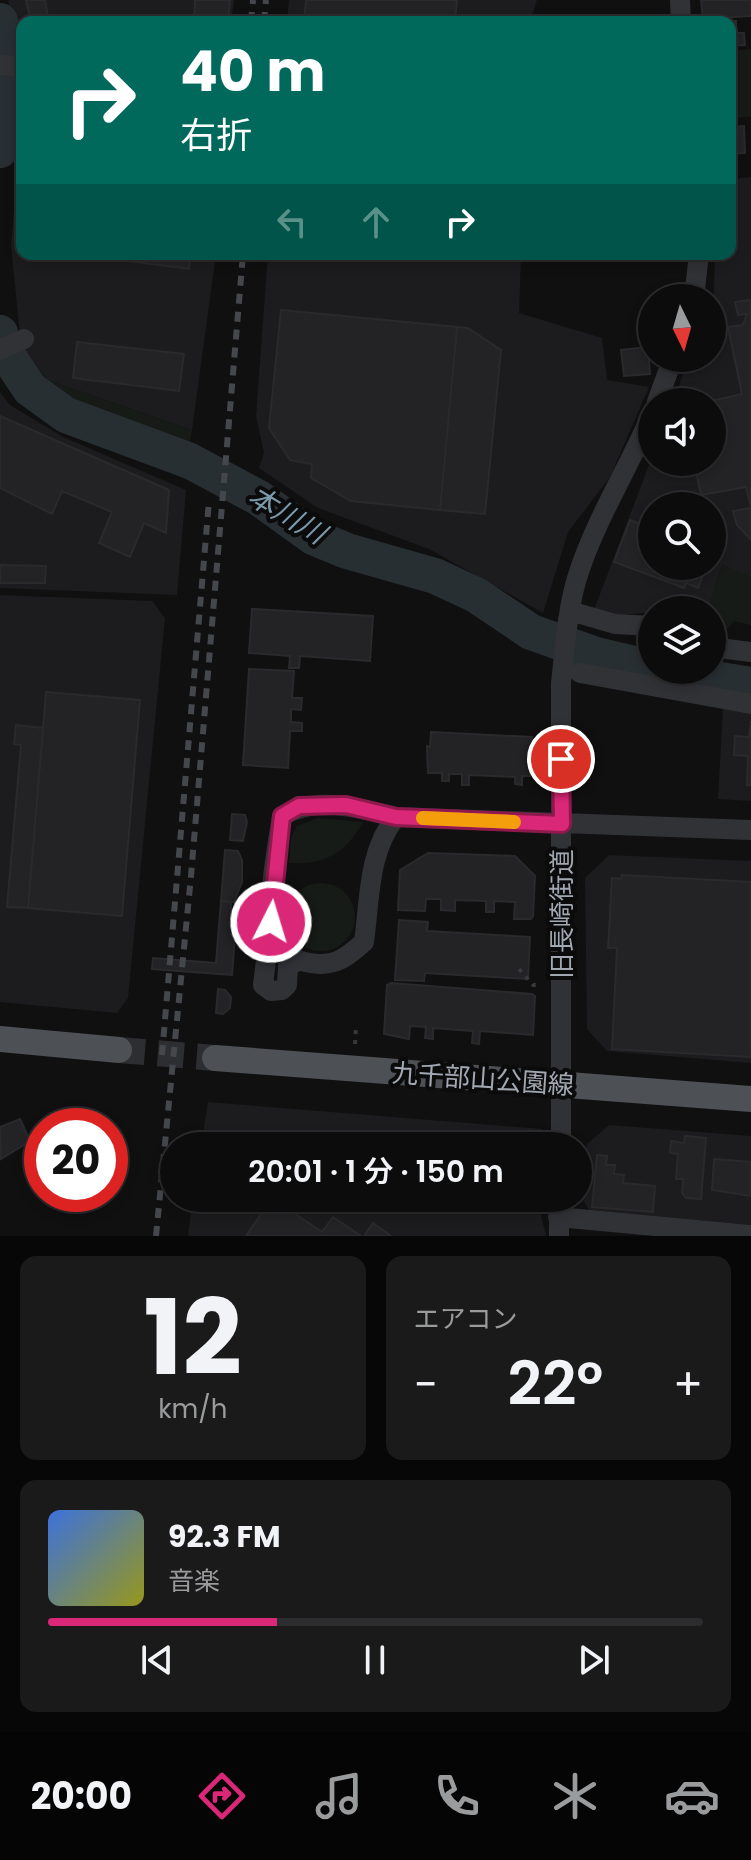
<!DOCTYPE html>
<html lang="ja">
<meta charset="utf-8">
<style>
:root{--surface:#0c0c0d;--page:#1a1a1b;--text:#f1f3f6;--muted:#9a9b9d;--line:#2c2c2e;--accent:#db2777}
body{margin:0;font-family:Poppins,"Noto Sans JP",sans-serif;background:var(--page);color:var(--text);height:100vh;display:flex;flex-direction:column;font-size:30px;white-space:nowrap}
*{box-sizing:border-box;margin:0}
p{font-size:26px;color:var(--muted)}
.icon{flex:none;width:44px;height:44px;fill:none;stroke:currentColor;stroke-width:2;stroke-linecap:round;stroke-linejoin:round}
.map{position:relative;height:1236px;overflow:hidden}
.side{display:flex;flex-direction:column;gap:20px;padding:20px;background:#070707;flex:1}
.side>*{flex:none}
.top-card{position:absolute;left:16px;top:16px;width:720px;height:244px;border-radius:16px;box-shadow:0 4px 12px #0003,0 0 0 2px var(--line);background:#00695c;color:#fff;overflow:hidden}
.needle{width:52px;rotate:175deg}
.buttons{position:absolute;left:638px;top:284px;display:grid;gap:16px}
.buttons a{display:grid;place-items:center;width:88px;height:88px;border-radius:50%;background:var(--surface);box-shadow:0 4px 12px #0003,0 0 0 2px var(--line);font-size:40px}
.speed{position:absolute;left:24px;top:1108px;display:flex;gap:16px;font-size:40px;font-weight:700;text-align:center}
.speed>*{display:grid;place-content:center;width:104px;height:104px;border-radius:50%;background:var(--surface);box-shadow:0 4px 12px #0003,0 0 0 2px var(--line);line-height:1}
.speed .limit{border:12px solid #d22;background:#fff;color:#111}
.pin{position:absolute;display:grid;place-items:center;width:68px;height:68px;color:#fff;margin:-34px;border:4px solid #fff;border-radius:50%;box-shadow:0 2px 8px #0007}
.me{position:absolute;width:88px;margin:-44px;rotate:5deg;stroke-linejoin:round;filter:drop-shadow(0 0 6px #0008)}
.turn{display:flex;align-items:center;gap:28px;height:168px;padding:0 32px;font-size:36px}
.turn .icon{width:104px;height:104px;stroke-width:2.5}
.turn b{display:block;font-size:56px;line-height:68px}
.lanes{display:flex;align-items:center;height:76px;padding:0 32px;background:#0003;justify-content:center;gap:40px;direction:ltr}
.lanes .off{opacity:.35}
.big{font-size:60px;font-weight:600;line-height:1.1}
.side .tile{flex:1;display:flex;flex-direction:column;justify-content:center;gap:12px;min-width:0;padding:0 28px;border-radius:16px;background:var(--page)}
.side .dial{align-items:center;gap:0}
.dial b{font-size:104px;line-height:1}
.song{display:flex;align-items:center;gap:24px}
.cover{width:96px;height:96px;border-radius:12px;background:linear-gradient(135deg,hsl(220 70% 55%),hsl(60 70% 35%))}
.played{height:8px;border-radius:4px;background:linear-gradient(90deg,var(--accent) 35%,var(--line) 35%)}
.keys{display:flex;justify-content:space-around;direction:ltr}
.heat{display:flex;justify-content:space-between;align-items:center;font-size:44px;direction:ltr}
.side .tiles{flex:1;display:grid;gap:20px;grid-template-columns:1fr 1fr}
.tile:last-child{grid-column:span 2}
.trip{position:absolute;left:160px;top:1132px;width:432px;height:80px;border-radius:40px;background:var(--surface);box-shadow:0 4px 12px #0003,0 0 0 2px var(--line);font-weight:600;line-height:80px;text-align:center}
.tab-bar{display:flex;height:128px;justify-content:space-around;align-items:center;background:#050505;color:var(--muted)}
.tab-bar .icon{width:56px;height:56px}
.tab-bar .on{color:var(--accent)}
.tab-bar b{font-size:36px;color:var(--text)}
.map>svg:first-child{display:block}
.built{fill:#1c1c1e;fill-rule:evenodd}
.green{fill:#171b17}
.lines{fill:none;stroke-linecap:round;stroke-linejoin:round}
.river{stroke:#282f33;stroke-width:36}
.building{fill:#232325;stroke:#2a2a2d;stroke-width:2}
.major-tunnel{stroke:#2d2e31;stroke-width:26;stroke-dasharray:26 13;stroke-linecap:butt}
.path{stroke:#37393d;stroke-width:4;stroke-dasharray:4 6;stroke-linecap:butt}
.minor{stroke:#313236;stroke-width:20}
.major{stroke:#4d5055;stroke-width:26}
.rail{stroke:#44474b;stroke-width:6;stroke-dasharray:10 8;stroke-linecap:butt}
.route-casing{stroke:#8e194d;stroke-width:20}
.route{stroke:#db2777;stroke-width:14}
.slow{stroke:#f59e0b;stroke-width:14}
.labels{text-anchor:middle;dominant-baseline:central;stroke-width:8;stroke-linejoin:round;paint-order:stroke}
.street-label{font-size:26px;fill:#a2a8b1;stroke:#0b0b0c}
.water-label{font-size:28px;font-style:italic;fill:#7b99aa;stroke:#0b0b0c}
</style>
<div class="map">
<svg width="751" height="1236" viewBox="0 0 751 1236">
<rect width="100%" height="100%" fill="#101011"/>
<path class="built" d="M8,0H234L231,22H22V62Z
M289,0H537L530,22H287Z
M22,113V254H216L192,430L47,380L21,345L11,245Z
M751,177V578L722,565L709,607L610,616L594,610L652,457V462H712V402H673L689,358H712L715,254H730V179ZM652,506H712V566H652Z
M268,254H521L519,313L602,338L607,380L649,387L610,477L568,532L543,613L429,549L318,508L259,468L264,453L256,416Z
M0,392L10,405L63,437L186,490L177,595L0,588Z
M0,595L152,601L165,618L128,998L117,1013L0,1002Z
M723,707L751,709V801L718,799Z
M609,855L751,861V1063L607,1051L587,1029L585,878Z
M208,1102L542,1129L541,1146H201Z
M609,1125L751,1136V1225L589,1210L583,1200L587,1144Z
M193,1198H537L546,1236H188Z"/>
<path class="green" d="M751,49V117L730,118V51Z
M21,345L47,380L192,430L189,447L44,389L19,356Z
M722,565L751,578V625L734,621L722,635H712V610H676L709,607Z
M318,818L363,822C346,853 325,865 289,863L291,838L297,826Z
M287 917a34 34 0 1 1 68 0a34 34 0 1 1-68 0Z"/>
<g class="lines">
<path class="river" d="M0,21L5,127L0,150
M0,333L6,353L30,389L66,415L190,461L259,498L313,537L347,551L435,576L476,595L531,632L596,655L652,668
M660,670L751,685"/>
</g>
<path class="building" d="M26,0H45L49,22H31Z
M195,0H230L228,22H194Z
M306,0H457L455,22H304Z
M701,0H751V16L703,19Z
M736,21V33H744L745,45L730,46V22H702Z
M744,126L745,153L730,154V127Z
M75,254H191L189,269Z
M750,300H751V540L737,525L733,511L751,508L746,487L701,495L694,462H712V402H707L742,394L728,327L743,325L747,314L738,315L735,302Z
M281,310L457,327L440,510L351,501L311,478L312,464L290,460L269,428Z
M457,327L468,328L501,350L485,514L440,510Z
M77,342L184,354L179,391L73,378Z
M648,347L650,374L624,376L621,350Z
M0,416L169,490L166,533L144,523L130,557L99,543L112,512L62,491L52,514L0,488Z
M630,520L652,529V566H693L705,570L698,588L686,583L684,588L614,562Z
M0,565L46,566L45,583H0Z
M252,609L373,616L370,661L300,656L299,668H289L290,656L249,653Z
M249,669L294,671L292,698H302L301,710L291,709V722L302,723V731H290L288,768L243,765Z
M46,692L140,700L122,916L28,908Z
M751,721V785H747L748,756L734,755L735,736L749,737Z
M16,725L43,728L28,908L7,907L21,745L14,744Z
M431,732L532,737L533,768H530V776H522V785L515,784V777L469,775V785H462V774H449V781H442V773H428L427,746L430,747Z
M232,814L245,815L247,822L243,841L230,840Z
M225,850L238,851L242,860V882L234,902L221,901Z
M428,853L515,856L535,876L533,916L531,919H514L515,902L494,901V912H486V901L455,900V911L441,910V899H426L425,911L398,910L400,870Z
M622,875L751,882V1057L612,1049L617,948H608L612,878L621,879Z
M221,901L231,902V909H237L232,975L152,969L153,958L216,963Z
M399,920L428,922L427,931L530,937L528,979L425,973L424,981L395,980Z
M391,983L532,994L535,996L533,1035L480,1031L479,1044L472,1043L473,1031L433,1028V1039L425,1038L426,1027L410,1026L409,1039L384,1034L387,985Z
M218,989L225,990L231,997L230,1008L223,1014L216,1013Z
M20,1119L30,1141L1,1159L0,1127Z
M685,1136L706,1138L701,1199L686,1198L682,1193L683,1179H676L678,1154L670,1153L671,1141L684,1143Z
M597,1155L607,1156L606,1165H615L614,1174L624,1175L623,1183L655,1186L653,1212L592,1207Z
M714,1159L751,1162V1196L712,1190Z
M272,1198L322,1232L333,1217L361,1236H246Z
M373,1223L391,1236H364Z"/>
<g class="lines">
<path class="major-tunnel" d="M119,1050L215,1058"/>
<path class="path" d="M519,969L533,985H541
M355,1044L356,1027"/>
<path class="minor" d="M680,0L681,22
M0,65L22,67
M694,298L699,254
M0,350L24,339
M657,402L673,358
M570,611L615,624L652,626
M712,647L751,652
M580,673L751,704
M396,817C368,851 370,899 364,942C346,958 335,967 310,963C299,961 284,956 278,945C263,916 277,849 282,816C316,795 359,808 396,817L751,830
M270,927L263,985L271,991L282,990L287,985L288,966L298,961
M561,1146V683C565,648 567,612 577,578C595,520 629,468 652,413
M558,1217L751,1235
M559,1236V1198"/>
<path class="major" d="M0,1039L119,1050
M215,1058L751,1099"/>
<path class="rail" d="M251,22L253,0
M264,22L266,0
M162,1055L209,501
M156,1236L191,876L243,254"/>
</g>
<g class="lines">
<defs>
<path id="route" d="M271,922L282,816L299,806L346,805L396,817L562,824L561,759"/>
</defs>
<use href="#route" class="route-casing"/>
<use href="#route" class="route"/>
<path class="slow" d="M423,818L514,822"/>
</g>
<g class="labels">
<g class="street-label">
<text transform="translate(562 914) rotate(-90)">旧長崎街道</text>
<text transform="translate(483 1079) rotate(4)">九千部山公園線</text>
</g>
<g class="water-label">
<text transform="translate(287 515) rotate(31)">本川川</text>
</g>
</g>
</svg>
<div class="buttons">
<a><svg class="needle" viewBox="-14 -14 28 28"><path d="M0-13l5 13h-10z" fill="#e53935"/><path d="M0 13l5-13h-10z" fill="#9a9b9d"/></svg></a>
<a><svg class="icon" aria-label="sound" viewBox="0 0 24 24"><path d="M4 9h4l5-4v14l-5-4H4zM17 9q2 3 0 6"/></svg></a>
<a><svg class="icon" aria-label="search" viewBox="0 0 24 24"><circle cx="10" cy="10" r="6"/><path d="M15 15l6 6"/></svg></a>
<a><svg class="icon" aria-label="layers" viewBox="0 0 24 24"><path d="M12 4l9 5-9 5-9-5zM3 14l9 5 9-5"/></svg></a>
</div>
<div class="speed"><div class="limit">20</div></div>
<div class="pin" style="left:561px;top:759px;background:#d93025"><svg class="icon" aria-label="arrive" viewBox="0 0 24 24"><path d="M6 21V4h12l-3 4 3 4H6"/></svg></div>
<svg class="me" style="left:271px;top:922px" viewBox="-20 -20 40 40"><circle r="17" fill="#db2777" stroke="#fff" stroke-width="3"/><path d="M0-11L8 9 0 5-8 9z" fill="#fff"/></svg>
<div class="trip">20:01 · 1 分 · 150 m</div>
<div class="top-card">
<div class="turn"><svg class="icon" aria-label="right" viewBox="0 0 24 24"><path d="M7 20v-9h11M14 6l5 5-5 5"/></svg><div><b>40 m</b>右折</div></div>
<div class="lanes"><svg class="icon off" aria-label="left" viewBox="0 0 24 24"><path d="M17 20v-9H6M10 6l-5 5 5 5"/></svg><svg class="icon off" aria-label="ahead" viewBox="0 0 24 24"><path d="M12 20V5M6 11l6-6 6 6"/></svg><svg class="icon" aria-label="right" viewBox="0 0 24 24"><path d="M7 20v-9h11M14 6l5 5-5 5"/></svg></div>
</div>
</div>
<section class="side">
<div class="tiles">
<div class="tile dial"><b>12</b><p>km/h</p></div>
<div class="tile"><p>エアコン</p>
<div class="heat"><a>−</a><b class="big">22°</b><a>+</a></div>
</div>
<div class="tile">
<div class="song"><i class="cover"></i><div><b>92.3 FM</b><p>音楽</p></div></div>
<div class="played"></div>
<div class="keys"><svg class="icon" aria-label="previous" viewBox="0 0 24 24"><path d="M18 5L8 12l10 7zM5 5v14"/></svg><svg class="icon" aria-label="pause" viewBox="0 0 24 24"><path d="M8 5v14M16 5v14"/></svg><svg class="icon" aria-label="next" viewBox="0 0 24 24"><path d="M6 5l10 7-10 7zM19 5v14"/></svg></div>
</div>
</div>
</section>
<nav class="tab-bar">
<b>20:00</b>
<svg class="icon on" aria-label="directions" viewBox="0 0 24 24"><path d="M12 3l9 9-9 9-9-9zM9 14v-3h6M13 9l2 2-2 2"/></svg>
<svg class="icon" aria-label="music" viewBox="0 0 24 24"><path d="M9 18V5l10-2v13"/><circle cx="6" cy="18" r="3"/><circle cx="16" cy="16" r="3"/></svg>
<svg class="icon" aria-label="phone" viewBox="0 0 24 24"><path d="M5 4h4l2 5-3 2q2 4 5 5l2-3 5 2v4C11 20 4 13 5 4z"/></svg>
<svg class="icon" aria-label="climate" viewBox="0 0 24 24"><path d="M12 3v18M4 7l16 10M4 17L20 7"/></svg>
<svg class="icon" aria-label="car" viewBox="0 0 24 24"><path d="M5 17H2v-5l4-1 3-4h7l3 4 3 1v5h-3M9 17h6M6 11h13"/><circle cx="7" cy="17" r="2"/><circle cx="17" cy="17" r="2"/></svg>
</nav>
